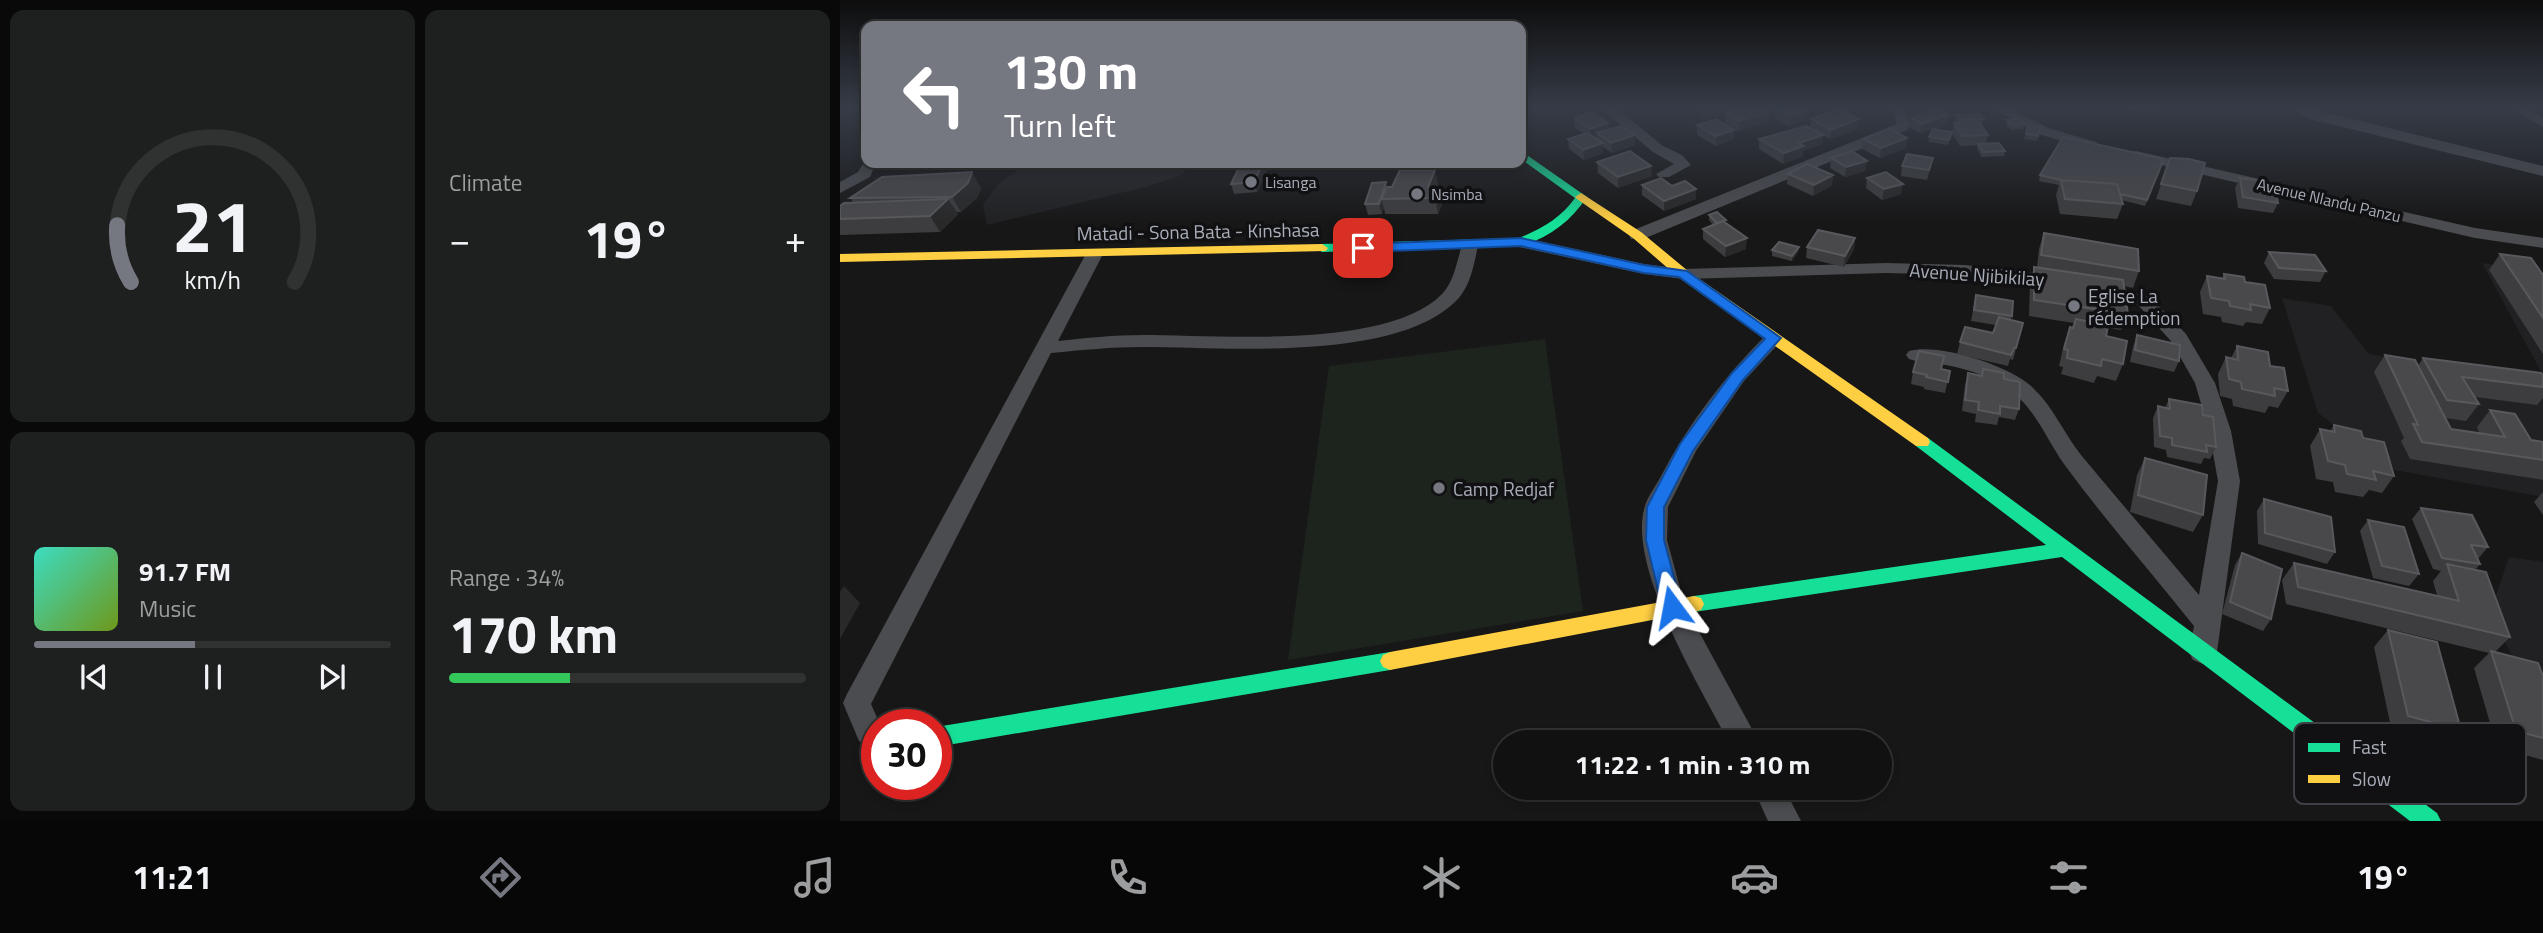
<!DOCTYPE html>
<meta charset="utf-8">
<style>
:root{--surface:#111;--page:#1e1f1f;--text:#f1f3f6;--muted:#9c9d9f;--line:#303131;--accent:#757880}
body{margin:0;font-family:"Titillium Web",sans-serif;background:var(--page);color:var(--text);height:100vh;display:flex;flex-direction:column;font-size:26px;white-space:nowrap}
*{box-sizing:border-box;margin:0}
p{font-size:23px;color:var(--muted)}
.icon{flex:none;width:38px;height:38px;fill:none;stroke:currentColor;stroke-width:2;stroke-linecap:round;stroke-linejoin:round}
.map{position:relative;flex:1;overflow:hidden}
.sheet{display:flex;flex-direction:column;gap:10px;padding:10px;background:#090909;width:840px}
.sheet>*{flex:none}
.hud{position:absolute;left:21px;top:21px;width:665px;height:147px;border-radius:14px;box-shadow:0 4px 10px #0003,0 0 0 2px var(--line);background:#757880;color:#fff;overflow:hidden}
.speed{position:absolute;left:21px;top:709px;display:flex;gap:14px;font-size:35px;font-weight:700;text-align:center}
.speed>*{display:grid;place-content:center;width:91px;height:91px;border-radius:50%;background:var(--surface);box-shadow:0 4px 10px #0003,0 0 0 2px var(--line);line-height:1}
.speed .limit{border:10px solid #d22;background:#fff;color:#111}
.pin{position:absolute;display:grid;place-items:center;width:60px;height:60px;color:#fff;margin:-30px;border-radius:14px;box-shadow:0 4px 10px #0006}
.me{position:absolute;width:77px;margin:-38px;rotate:347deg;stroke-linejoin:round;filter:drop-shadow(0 0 5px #0008)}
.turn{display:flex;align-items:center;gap:24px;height:147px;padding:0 28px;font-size:32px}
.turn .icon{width:91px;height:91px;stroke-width:2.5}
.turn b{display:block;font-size:49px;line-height:60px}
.big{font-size:52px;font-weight:700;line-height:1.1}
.sheet .tile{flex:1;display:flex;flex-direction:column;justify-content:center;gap:10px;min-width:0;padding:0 24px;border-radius:14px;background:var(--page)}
.sheet .dial{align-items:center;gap:0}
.dial svg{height:182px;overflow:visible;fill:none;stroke:var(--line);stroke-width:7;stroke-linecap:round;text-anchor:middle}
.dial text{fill:var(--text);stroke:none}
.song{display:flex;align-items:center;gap:21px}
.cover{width:84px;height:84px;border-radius:10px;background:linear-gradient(135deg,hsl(170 70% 55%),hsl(80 70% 35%))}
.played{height:7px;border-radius:4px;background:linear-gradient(90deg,var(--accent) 45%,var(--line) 45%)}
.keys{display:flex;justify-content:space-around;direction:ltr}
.heat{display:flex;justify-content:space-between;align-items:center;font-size:38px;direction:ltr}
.charge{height:10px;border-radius:5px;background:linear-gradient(90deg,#34c759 34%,var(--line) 0)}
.sheet .tiles{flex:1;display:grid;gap:10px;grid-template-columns:repeat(2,1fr)}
.trip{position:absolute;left:653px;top:730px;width:399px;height:70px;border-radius:35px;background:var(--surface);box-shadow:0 4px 10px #0003,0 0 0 2px var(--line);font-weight:700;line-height:70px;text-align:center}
.dock{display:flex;height:112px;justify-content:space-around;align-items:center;background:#070707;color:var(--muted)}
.dock .icon{width:49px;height:49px}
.dock .active{color:var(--accent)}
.dock b{font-size:32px;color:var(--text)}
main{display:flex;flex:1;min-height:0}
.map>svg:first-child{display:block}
.built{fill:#212123}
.green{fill:#1d241e}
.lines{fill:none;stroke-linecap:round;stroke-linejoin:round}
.street{fill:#4b4c50;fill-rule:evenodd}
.fast{fill:#16e098;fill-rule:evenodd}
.slow{fill:#ffcf43;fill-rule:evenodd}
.wall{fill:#3d3d3f}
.shaded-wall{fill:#29292a}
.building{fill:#49494c;stroke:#58595d;stroke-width:2}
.route{fill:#1a73e8;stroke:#114b97;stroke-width:2}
.poi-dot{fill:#757880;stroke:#111113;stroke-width:2.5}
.labels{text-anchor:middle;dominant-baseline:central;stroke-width:7;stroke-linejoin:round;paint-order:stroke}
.far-poi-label{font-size:16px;fill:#a8adb8;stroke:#111113;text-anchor:start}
.far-street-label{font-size:16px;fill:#a8adb8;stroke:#111113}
.street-label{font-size:19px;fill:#a8adb8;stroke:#111113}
.poi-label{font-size:19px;fill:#a8adb8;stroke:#111113;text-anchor:start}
.key{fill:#111113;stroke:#3e4045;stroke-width:2}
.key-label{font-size:19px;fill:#a8adb8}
</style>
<main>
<section class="sheet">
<div class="tiles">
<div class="tile dial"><svg viewBox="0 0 100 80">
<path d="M14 69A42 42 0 1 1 86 69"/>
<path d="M14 69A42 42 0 0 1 8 44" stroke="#757880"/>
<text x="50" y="56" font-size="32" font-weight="700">21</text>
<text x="50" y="72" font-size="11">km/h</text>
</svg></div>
<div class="tile"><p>Climate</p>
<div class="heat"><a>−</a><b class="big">19°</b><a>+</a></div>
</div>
<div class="tile">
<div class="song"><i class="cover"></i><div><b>91.7 FM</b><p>Music</p></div></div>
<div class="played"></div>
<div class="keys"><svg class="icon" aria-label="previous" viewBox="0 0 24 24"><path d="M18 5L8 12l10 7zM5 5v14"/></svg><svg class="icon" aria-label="pause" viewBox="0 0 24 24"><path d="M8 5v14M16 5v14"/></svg><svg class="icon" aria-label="next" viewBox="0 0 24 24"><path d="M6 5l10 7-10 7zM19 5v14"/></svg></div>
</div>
<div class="tile"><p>Range · 34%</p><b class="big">170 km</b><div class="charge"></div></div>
</div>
</section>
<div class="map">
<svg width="1703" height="821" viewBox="0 0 1703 821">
<rect width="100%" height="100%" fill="#171717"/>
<path class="built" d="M189,163H356L339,176L306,187L147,225L143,205L158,184Z
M1642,263L1703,272V375Z
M1442,298L1491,306L1529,354L1703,385V497L1555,470L1478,413Z
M1669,557L1703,562V716L1650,613Z"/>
<path class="green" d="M705,339L743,611L448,660L489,366Z"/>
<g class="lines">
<path class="street" d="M761,108H776L823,146L842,155L851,165L829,177H819L816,174L834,164L813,152Z
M1051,108H1066L1064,111L1071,124L1067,130L803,239H791L789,235L791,231L1057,124Z
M1153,108H1170L1208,128L1256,142L1258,145L1251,149L1198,134Z
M1450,108H1468L1703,166V176L1470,119Z
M1671,108H1687L1703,117V127Z
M1296,151L1635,228L1703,238V248L1635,238L1291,158L1289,155L1291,152Z
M26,159V163H36L30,177L0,193V182L18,172Z
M681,237L804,264L843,269L1046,263L1125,265L1218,275L1227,280L1218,285L1125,275L1046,273L843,279L804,274L675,246L673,242Z
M630,240L638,245C634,265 630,289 614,303C550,362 385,347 302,347C272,347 242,350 211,353L31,704L39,722L45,724H37V748L19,741L3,703L7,694L248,250H260L263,254L218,341C246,338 274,335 303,335C379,335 547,350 602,294C614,282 617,261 622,245Z
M1260,282L1310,297L1346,334L1375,383L1391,431L1400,481L1377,652L1373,660L1363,664L1353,660L1349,652L1354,626C1311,572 1265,520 1224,464C1207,440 1196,410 1171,391C1144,371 1109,364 1076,361L1069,359L1066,355L1069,351C1099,343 1162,364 1186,382C1211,401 1222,431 1241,455C1280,502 1320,548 1359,595L1378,481L1369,431L1355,383L1331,341L1298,305L1254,291L1251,287L1254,283Z
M934,332L944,338L904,381L856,451L828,507L827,540L845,606L919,742H889C861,689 786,565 805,506C808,496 815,487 820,478C848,424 884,377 927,334Z
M913,788H944L961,821H928Z"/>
<path class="fast" d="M681,151L747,197C731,221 709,238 681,246L482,252L476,248L482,244L679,238C701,229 721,218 735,198L681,159Z
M1082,436L1088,438L1597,813L1601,821H1570L1222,557L854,612L847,610L844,604L847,598L854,596L1206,545L1076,446L1074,442Z
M550,652L557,655L560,661L557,667L550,670L96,747V727Z"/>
<path class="slow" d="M741,193L801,232L848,271L1088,438L1090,442L1088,446H1076L838,277L793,238L737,199L735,197Z
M482,244L488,248L486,251L0,262V254Z
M854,596L861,598L864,604L861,610L854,612L550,670L543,667L540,661L543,655L550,652Z"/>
</g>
<path class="wall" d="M857,108H894V110L930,111L929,120L899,131L885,123V116L863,119L857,111Z
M934,108H961L964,120L949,126L934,117Z
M1256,108H1321L1320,111Z
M1109,115L1107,124L1094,129L1112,132L1108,145L1088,142L1093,129L1080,133L1070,128L1071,118Z
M1116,115L1144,119L1142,124H1140L1148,135L1146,144L1165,151L1164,156L1142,157L1137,149V145L1120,146L1112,133L1114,123H1117L1115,120Z
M734,118L769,130L795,135V145L772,153L763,147V153L744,160L729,149L728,139L744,134L735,127Z
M971,119L1018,129L990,139L983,135L982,144L963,151V156L943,164L919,149V139L970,128Z
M1167,120L1185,124L1183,129L1171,130L1166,125Z
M857,125L894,139L876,146L857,135Z
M1188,126L1200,128L1197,141L1184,139Z
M1023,139L1066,148L1040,158L1022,149Z
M991,158L1027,161L1025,171L1005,177L990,168Z
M1093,158L1087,180L1061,176L1062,166Z
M1330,158L1357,191L1351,206L1316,199Z
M1323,161L1305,206L1282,200L1283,204L1277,219L1220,214L1216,195L1219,185L1199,181L1200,175Z
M757,162L812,176L778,188L758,173Z
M401,163H424L427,171L417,192L394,194L391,184Z
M595,170L598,185L597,187L603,202L598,214H545L544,208L542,214L528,215L525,204L547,187H552Z
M948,174L992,185L973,196L947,184Z
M1027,178L1061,194L1042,200L1026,188Z
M1400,178L1438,203L1433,213L1398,208L1395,188Z
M802,185L832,186L856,189V199L824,211L802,195Z
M141,188L137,198L121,212H116L118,214L100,232L0,235V206L13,202L10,198Z
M869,215L886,223L906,249L885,257L863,239V229L873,225L869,220Z
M1204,233L1299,271L1293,288L1284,286L1288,314L1281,330L1268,328L1266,336L1283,364L1276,381L1257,376L1254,383L1221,374L1223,367L1219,366L1224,344L1230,327L1233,328L1234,323L1189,316L1190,283L1194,267H1197L1199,249Z
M1015,238L1014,249L1004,267L966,258L967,247Z
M932,250L958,252L952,261L932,256Z
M1429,252L1486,271L1480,282L1434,279L1424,263Z
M1660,254L1703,275V354L1649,270Z
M1384,274L1405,282L1430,308L1422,324L1406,322L1403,326L1382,322L1381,317L1363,314L1360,292L1367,276L1382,278Z
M1136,295L1172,316L1171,320L1183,323L1173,360L1170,359L1168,366L1117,354L1120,342L1153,333L1156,325L1131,321Z
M1297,335L1339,361L1334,372L1290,362L1293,347Z
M1397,346L1430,366L1448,391L1438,408L1429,406L1425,413L1393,406L1392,399L1380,396L1378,374L1386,357L1391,358Z
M1545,355L1578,366L1583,358L1703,376V398L1697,405L1635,397L1639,404L1626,421L1605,418L1611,429L1640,434L1637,427L1650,410L1703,460V480L1570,459L1561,441L1564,438L1534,372Z
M1101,369L1110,371L1105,393L1084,389V387L1071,384L1073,372Z
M1143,369L1164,379L1179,409L1175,420L1159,417L1157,425L1135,422L1136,414L1122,411L1125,385L1128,373L1141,375Z
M1329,399L1363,415L1376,447L1370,459L1364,458L1361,464L1327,457L1326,450L1314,447L1313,418L1318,406L1325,408Z
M1494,425L1523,438L1554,476L1542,493L1529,490L1523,497L1495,492L1493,482L1476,479L1470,446L1480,429L1490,431Z
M1305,458L1363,515L1353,532L1290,512L1297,475Z
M1703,492V515L1694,502Z
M1424,499L1495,552L1487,564L1418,544L1417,511Z
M1581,508L1648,547L1638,559L1640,564L1635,570L1670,637L1655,652L1703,676V760L1657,747L1634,668L1649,653L1446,604L1442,580L1454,563L1597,595L1593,581L1601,571L1593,569L1572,519Z
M1528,520L1579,574L1569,586L1533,578L1520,531Z
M1402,553L1431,619L1423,631L1382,614L1395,565Z
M1548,630L1621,730L1604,746L1552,732L1534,647Z"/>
<path class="shaded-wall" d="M870,108H894V114L885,113V116L863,119V109Z
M930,111L929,120L899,131V121Z
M965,111L964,120L949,126L950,116Z
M1109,115L1107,124L1080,133L1082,124Z
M1019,119L1018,129L990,139L991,130Z
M768,123L769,133H757V136L751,138L750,129Z
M894,130V139L876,146V136Z
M795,135V145L772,153L771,143Z
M983,135L982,144L963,151V156L943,164L944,153L959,143Z
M1067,138L1066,148L1040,158L1041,148Z
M763,143V153L744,160L743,150Z
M1027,161L1025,171L1005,177L1006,167Z
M423,163H424L427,171L417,192L414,182Z
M811,166L812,176L778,188V177Z
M595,170L598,185L592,198L588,187Z
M132,172L141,188L137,198L121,212L112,197Z
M993,175L992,185L973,196L974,185Z
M546,182L548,192L541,199L544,208L542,214L539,204Z
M1063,184L1061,194L1042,200L1044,189Z
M600,187L603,202L598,214L595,198Z
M856,189V199L824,211V201Z
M108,199L118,214L100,232L90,216Z
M907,238L906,249L885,257L886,246Z
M1015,238L1014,249L1004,267L1005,256Z
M959,247L958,252L952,261V256Z
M4,586L20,603L0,639V592Z"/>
<path class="building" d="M900,108H925L930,111L899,121L885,113Z
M936,108H961L965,111L950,116Z
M999,109L1019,119L991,130L971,119Z
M1098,109L1109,115L1082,124L1071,118Z
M752,112L768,123L750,129L734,118Z
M1140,114L1144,119L1120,120L1116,115Z
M876,119L894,130L876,136L857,125Z
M1179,119L1185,124L1172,125L1167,120Z
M1139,122L1148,135L1122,136L1114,123Z
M781,126L795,135L771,143L757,133Z
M966,126L983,135L959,143L964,146L944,153L919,139Z
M1188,126L1200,128L1198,136L1186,134Z
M1049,129L1067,138L1041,148L1023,139Z
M1093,129L1112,132L1109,140L1089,137Z
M747,133L763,143L743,150L728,139Z
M1223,137L1319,158L1323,161L1307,200L1280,194L1277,184L1221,180L1200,175Z
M1159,143L1165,151L1143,152L1138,144Z
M790,151L811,166L778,177L757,162Z
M1012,151L1027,161L1006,167L991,158Z
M1067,154L1093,158L1089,170L1062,166Z
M1330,158L1349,159L1365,163L1357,191L1321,184Z
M401,163H423L414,182L391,184Z
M967,164L993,175L974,185L948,174Z
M560,170H595L588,187H600L595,198L541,199L547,187H552Z
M132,172L128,183L112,197L10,198L42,177Z
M1046,172L1063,184L1044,189L1027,178Z
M821,178L832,186L845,181L856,189L824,201L802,185Z
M1400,178L1434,183L1438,203L1403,197Z
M1221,180L1277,184L1283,204L1225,199Z
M546,182L539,204H525L532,183Z
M108,199L90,216L0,219V206L4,203Z
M877,212L886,220L877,223L869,215Z
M883,221L907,238L886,246L863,229Z
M978,230L1015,238L1005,256L967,247Z
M1204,233L1298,249L1299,271L1201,255Z
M939,242L959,247L952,256L932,250Z
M1429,252L1475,255L1486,271L1439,268Z
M1660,254L1691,258L1703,275V318Z
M1194,267L1283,280L1288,314L1194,300Z
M1384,274L1404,277L1405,282L1425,285L1430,308L1410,304L1411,310L1390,306L1389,301L1371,298L1367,276L1385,279Z
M1136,295L1173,301L1172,316L1134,310Z
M1159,317L1183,323L1176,348H1174L1171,355L1120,342L1125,327L1153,333Z
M1236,319L1268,326L1266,336L1287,341L1283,364L1262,359L1261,366L1227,358L1228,350L1224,349L1230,327L1233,328Z
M1297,335L1340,345L1339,361L1295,350Z
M1397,346L1428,352L1430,366L1444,368L1448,391L1434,388L1435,396L1402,389L1401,382L1389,379L1386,357L1398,360Z
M1079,351L1104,356L1101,369L1110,371L1108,382L1086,377L1087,375L1073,372Z
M1545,355L1575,360L1611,429L1665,437L1650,410L1675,414L1691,440L1703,442V460L1582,442L1573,424L1578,425Z
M1583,358L1701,373L1703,376V387L1622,377L1639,404L1607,400Z
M1143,369L1164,373V379L1180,382L1179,409L1160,406V414L1138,410L1139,402L1125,400L1128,373L1142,376Z
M1329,399L1362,405L1363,415L1373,417L1376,447L1366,445L1367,452L1332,445V438L1320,436L1318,406L1330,409Z
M1494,425L1521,431L1523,438L1544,442L1554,476L1533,471L1536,480L1507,474L1505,465L1488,461L1480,429L1495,432Z
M1305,458L1367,475L1363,515L1298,495Z
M1424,499L1491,517L1495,552L1425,533Z
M1581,508L1632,515L1648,547L1631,545L1640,564L1602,558Z
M1528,520L1564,527L1579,574L1542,566Z
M1402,553L1442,569L1431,619L1390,602Z
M1454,563L1619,601L1607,564L1646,572L1670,637L1458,587Z
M1548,630L1597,642L1621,730L1568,716Z
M1651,651L1698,663L1703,676V738L1676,731Z"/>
<linearGradient id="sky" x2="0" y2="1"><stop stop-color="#0d0d0d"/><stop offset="0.48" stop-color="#363c47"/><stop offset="1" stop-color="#363c47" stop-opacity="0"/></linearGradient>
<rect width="1703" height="223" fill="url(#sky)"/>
<path class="route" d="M681,238L804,265L847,271L941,338L903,380L853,451L824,507V540L842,607L839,613L832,616L825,613L822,607L806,540L807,507L840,444L892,373L925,339L839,277L804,273L681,246L523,252L516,248L523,244Z"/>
<g class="poi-dot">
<circle cx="411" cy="182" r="7"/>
<circle cx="577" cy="194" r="7"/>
<circle cx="1234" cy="306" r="7"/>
<circle cx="599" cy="488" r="7"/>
</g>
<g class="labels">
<g class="far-poi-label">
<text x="425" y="182">Lisanga</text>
<text x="591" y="194">Nsimba</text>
</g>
<g class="far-street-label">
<text transform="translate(1489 200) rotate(13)">Avenue Nlandu Panzu</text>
</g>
<g class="street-label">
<text transform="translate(358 231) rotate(-1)">Matadi - Sona Bata - Kinshasa</text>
<text transform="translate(1137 274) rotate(4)">Avenue Njibikilay</text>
</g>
<g class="poi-label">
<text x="1248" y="295">Eglise La<tspan x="1248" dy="22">rédemption</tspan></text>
<text x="613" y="488">Camp Redjaf</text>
</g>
</g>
<rect x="1454" y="723" width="232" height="81" rx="10" class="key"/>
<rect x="1468" y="743" width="32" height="9" fill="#16e098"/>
<rect x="1468" y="775" width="32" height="8" fill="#ffcf43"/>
<g class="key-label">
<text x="1512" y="754">Fast</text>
<text x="1512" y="786">Slow</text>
</g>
</svg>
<div class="speed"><div class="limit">30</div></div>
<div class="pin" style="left:523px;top:248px;background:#d93025"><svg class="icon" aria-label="arrive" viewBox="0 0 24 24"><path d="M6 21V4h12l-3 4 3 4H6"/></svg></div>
<svg class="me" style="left:832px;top:607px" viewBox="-20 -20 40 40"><path d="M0-17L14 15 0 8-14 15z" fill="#1a73e8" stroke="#fff" stroke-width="4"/></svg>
<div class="trip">11:22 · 1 min · 310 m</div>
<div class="hud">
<div class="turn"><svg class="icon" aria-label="left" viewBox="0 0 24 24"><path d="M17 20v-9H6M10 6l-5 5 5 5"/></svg><div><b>130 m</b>Turn left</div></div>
</div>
</div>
</main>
<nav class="dock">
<b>11:21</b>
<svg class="icon active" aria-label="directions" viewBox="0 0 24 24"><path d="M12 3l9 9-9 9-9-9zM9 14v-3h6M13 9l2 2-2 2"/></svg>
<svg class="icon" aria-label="music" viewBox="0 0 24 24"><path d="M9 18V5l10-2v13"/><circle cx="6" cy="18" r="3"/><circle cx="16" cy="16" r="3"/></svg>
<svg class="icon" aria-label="phone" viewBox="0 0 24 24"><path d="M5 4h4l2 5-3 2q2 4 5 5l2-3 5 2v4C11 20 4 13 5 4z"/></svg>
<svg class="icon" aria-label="climate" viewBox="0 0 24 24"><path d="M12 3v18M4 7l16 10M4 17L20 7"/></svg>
<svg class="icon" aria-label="car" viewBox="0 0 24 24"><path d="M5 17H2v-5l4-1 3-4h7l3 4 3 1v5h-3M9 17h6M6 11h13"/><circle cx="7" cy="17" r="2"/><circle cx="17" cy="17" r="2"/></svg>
<svg class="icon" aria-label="filters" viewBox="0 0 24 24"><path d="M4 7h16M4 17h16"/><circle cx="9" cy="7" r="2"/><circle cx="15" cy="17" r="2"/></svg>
<b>19°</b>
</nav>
